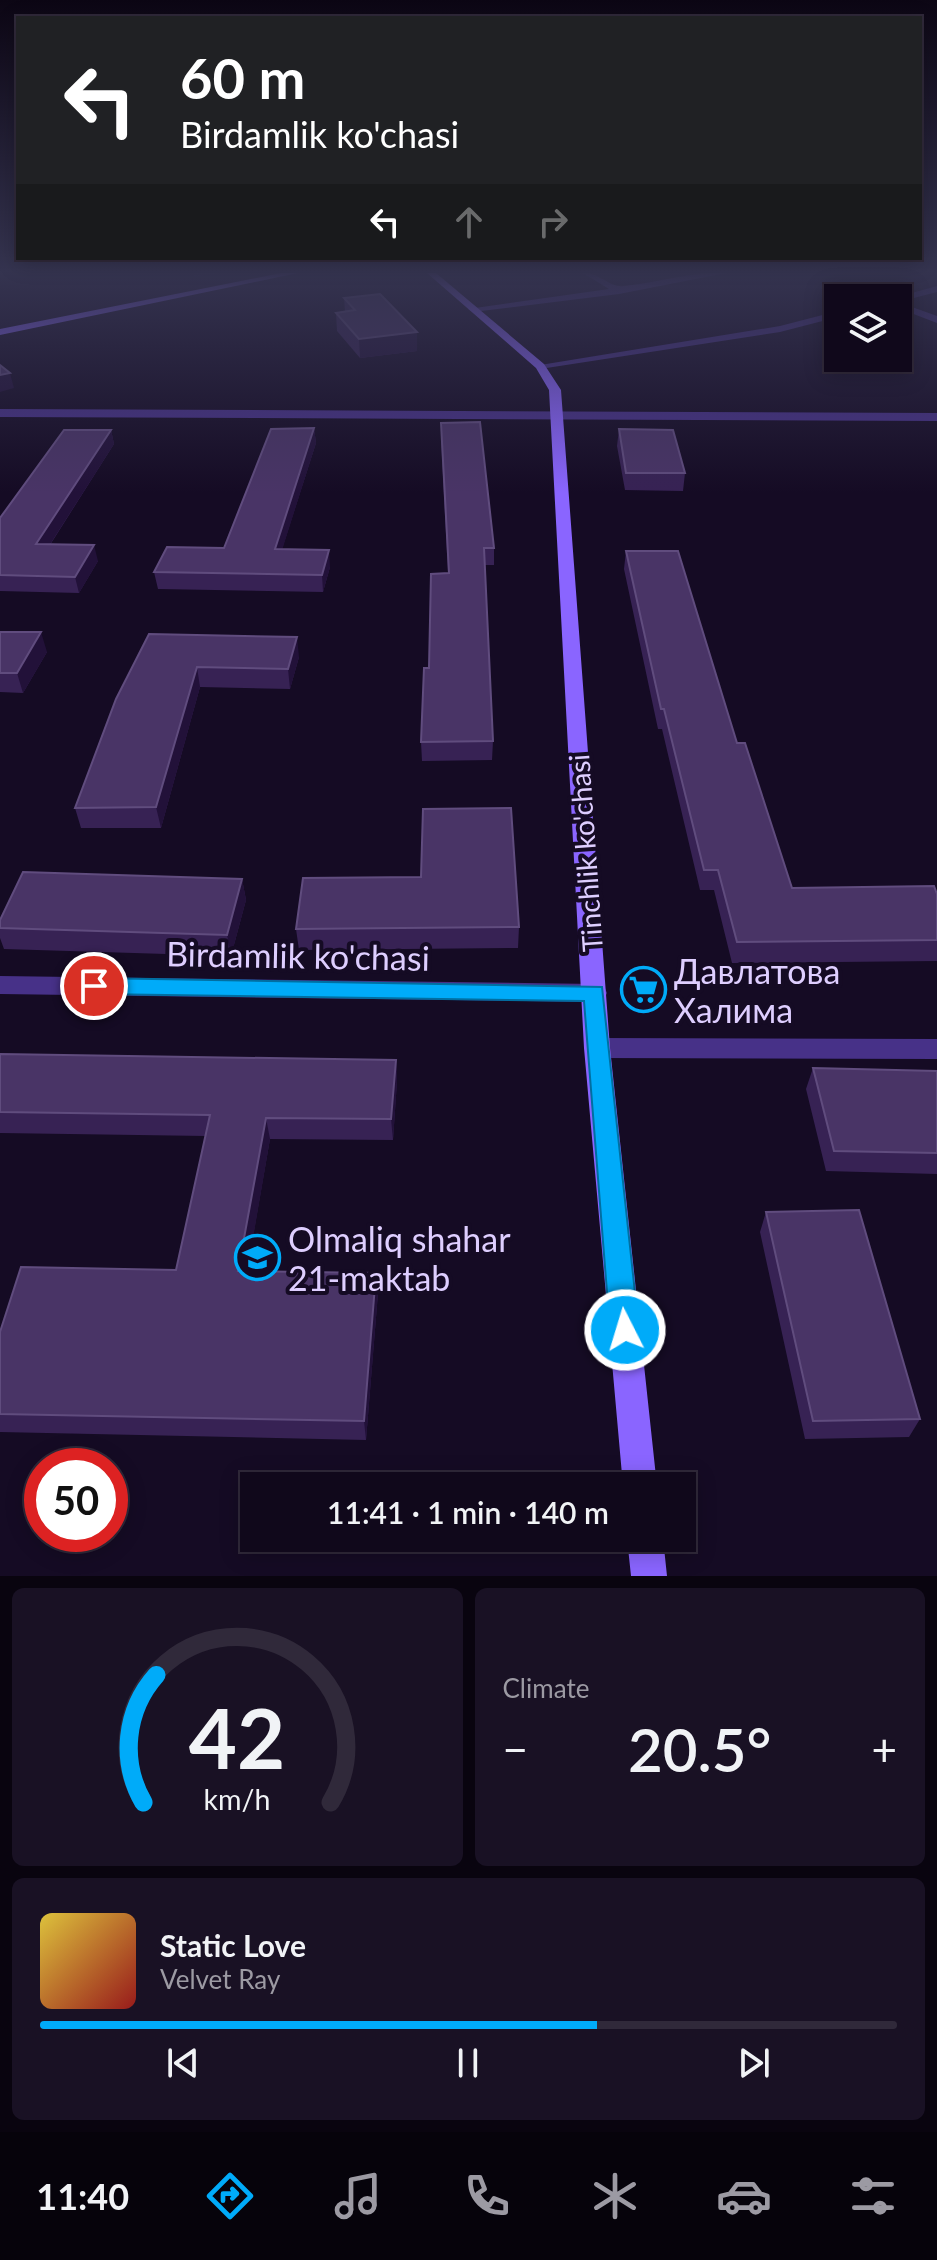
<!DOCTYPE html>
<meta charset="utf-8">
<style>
:root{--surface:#10081b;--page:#191124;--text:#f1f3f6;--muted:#9c9aa3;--line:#30293a;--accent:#00abf9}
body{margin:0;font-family:Lato,sans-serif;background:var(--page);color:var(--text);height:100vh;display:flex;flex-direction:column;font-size:30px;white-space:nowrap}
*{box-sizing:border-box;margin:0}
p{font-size:26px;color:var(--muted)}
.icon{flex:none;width:44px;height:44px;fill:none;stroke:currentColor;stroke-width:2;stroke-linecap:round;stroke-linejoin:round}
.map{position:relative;height:1576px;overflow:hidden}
.sheet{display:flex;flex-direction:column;gap:12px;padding:12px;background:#09040f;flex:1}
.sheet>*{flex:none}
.top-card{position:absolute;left:16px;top:16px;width:906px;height:244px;border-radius:0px;box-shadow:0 4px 20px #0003,0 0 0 2px var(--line);background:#202124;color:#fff;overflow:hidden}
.buttons{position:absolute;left:824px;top:284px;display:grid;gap:16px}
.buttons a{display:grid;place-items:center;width:88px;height:88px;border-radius:0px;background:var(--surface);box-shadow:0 4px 20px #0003,0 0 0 2px var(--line);font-size:40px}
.speed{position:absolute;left:24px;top:1448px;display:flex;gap:16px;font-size:40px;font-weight:700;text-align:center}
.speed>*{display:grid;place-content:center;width:104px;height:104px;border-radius:50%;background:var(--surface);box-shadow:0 4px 20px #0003,0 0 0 2px var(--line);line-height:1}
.speed .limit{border:12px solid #d22;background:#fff;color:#111}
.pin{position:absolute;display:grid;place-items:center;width:68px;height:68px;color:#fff;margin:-34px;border:4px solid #fff;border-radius:50%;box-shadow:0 2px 8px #0007}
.me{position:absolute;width:88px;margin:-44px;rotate:355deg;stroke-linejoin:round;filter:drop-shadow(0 0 6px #0008)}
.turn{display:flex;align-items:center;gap:28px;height:168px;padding:0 32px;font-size:36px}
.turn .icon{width:104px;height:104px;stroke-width:2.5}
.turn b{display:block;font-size:56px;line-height:68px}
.lanes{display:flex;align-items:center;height:76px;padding:0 32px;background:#0003;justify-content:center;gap:40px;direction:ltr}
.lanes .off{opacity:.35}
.big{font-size:60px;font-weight:600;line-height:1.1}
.sheet .tile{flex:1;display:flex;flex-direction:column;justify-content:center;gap:12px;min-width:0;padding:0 28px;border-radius:12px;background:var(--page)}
.sheet .dial{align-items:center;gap:0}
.dial svg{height:208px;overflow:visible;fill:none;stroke:var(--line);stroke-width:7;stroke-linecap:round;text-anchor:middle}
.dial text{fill:var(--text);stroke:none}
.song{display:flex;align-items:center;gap:24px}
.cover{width:96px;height:96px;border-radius:12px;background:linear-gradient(135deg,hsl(50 70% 55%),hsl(0 70% 35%))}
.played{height:8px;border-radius:4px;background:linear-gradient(90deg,var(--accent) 65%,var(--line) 65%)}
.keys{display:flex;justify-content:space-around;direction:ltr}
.heat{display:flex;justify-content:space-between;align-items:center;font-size:44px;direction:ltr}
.sheet .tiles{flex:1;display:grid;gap:12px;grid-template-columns:1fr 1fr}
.tile:last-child{grid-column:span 2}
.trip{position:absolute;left:240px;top:1472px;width:456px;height:80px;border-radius:0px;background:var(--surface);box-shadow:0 4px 20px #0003,0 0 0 2px var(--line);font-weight:600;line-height:80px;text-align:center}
.menu{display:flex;height:128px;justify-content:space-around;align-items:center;background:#06030b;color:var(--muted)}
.menu .icon{width:56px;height:56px}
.menu .current{color:var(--accent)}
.menu b{font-size:36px;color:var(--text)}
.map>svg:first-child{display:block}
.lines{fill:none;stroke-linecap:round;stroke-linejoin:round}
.street{fill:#473188;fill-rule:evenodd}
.secondary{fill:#8a65ff;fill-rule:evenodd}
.wall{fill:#372254}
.shaded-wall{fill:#221139}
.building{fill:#493466;stroke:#604c7e;stroke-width:2}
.route{fill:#00abf9;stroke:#006fa2;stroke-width:2}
.labels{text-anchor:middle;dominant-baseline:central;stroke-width:8;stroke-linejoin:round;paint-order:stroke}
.street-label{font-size:28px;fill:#deceff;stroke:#150b24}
.near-street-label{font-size:34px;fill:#deceff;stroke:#150b24}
.near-poi-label{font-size:34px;fill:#deceff;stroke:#150b24;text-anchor:start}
</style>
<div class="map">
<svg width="937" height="1576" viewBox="0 0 937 1576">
<rect width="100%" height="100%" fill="#150b24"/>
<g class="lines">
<path class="street" d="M583,273C599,272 610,288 624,286C658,283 692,271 726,273L619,294L473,312L468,309L609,289Z
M937,286V292L898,302V298H894Z
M898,302L937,316V323L898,308Z
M838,311V317L780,332L540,369L534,366L780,326Z
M0,409L937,413V421L0,417Z
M0,976L595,984L604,986L607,993L604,1000L595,1002L0,994Z
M597,1038L937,1039V1059L597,1058L588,1055L584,1048L588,1041Z"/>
<path class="secondary" d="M281,273H298L0,335V329Z
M427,273H436L544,364L561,390L610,1048L657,1486H623L584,1048L549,390L536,368Z
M627,1538H663L667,1576H631Z"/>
</g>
<path class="wall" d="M344,298L417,332V351L360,358L337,331L336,313L345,312Z
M314,428L316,443L282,549L330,567L323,592L158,589L154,572L224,548Z
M619,429L685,473L683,491L625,490L617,446Z
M111,430L114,444L50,545L98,561L79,593L0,591V518Z
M441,438L494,548V565H485L493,741L492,760L422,761L421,742L429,668L448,573Z
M626,551L737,743L792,888L937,894V961L732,963L714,890H700L662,729H658L624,569Z
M0,632L47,652L23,693L0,692Z
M149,634L299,657L290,689L200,687L161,828H81L75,808Z
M242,879L246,900L231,956L4,949L0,938V920Z
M519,927L518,948L299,950L296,929Z
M0,1054L396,1060L397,1081L393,1140L270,1139L247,1271L376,1273L378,1293L366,1440L0,1432V1332L176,1270L206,1136L0,1133Z
M813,1068L937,1071V1174L826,1171L806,1089Z
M766,1212L920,1419L909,1437L805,1439L760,1232Z"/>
<path class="shaded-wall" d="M194,273H218L194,277Z
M417,332V351L360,358L359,339Z
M10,373L14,388L0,392V375Z
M314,428L316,443L277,566L275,549Z
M111,430L114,444L40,560L36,544Z
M94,545L98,561L79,593L75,577Z
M329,550L330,567L323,592L322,575Z
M41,632L47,652L23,693L17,673Z
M297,637L299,657L290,689L288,669Z
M197,667L200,687L161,828L156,807Z
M242,879L246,900L231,956L227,935Z
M396,1060L397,1081L393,1140L391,1119Z
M266,1118L270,1139L244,1291L238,1271Z
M376,1273L378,1293L366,1440L364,1421Z"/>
<path class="building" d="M380,294L417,332L359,339L336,313L355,310L344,298Z
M0,365L10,373L0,375Z
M480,422L494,548H484L493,741L421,742L424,668H429L431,574L449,573L441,423Z
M314,428L275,549L329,550L322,575L154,572L167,547L224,548L271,429Z
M619,429L673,430L685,473H626Z
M64,430H111L36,544L94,545L75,577L0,575V518Z
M626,551H678L737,743H745L792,888L934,886L937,894V940L737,942L718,870H704L664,709H661Z
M0,632H41L17,673H0Z
M149,634L297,637L288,669L197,667L156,807L75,808L116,699Z
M511,808L519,927L296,929L303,878L421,877L423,809Z
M23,872L242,879L227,935L0,928V920Z
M0,1054L396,1060L391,1119L266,1118L238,1271L376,1273L364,1421L0,1414V1332L21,1267L176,1270L210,1115L0,1112Z
M813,1068L937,1071V1153L834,1151Z
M859,1210L920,1419L813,1421L766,1212Z"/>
<linearGradient id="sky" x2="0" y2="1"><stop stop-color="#0c0614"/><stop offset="0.55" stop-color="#353450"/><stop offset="1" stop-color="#353450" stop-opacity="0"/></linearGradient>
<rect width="937" height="493" fill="url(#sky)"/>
<path class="route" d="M94,978L602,987L639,1330L635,1340L625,1344L615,1340L610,1330L584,1001L94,994L83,986Z"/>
<defs>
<symbol id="supermarket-ring" viewBox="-11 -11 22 22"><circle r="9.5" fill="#150b24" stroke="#00abf9" stroke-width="1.5"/><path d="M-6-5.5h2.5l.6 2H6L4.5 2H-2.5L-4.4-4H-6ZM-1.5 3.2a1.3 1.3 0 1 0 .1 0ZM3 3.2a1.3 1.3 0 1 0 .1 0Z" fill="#00abf9"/></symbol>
<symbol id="school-ring" viewBox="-11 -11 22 22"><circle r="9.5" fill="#150b24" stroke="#00abf9" stroke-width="1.5"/><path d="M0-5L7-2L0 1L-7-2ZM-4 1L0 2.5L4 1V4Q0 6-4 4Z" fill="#00abf9"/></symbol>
</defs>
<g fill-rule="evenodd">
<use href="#supermarket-ring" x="618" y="964" width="51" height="51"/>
<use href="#school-ring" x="232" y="1232" width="51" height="51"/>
</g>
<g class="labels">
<g class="street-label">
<text transform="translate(585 853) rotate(-94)">Tinchlik ko'chasi</text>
</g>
<g class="near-street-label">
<text transform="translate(298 955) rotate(1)">Birdamlik ko'chasi</text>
</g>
<g class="near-poi-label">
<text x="674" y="970">Давлатова<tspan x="674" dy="39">Халима</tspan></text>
<text x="288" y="1238">Olmaliq shahar<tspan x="288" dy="39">21-maktab</tspan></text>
</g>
</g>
</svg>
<div class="buttons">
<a><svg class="icon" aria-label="layers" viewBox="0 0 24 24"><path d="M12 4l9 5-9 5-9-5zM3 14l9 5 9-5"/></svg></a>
</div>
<div class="speed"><div class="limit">50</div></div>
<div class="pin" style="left:94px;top:986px;background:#d93025"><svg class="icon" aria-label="arrive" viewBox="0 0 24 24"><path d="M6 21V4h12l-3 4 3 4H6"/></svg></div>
<svg class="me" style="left:625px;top:1330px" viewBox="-20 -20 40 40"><circle r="17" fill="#00abf9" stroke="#fff" stroke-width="3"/><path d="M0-11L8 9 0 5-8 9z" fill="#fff"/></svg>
<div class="trip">11:41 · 1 min · 140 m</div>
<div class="top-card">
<div class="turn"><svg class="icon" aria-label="left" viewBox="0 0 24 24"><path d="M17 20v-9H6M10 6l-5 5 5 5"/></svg><div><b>60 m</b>Birdamlik ko'chasi</div></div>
<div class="lanes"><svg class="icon" aria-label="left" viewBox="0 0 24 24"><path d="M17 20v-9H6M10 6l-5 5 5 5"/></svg><svg class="icon off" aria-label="ahead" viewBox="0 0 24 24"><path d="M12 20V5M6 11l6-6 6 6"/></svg><svg class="icon off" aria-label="right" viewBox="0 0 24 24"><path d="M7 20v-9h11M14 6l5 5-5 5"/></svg></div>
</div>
</div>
<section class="sheet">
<div class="tiles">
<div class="tile dial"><svg viewBox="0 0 100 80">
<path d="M14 69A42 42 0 1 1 86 69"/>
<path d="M14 69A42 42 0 0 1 19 20" stroke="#00abf9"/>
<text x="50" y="56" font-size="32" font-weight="700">42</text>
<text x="50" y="72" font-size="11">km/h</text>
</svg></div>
<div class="tile"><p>Climate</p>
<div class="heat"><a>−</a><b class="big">20.5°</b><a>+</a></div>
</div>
<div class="tile">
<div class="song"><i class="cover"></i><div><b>Static Love</b><p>Velvet Ray</p></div></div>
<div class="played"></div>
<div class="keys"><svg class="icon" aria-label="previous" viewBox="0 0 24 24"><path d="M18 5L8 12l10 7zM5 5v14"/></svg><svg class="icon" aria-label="pause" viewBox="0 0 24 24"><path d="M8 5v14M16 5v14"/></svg><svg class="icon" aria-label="next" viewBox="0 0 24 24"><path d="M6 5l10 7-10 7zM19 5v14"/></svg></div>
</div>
</div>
</section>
<nav class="menu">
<b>11:40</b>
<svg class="icon current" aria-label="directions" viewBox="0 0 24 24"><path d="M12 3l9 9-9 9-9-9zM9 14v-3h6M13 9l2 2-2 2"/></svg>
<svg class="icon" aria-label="music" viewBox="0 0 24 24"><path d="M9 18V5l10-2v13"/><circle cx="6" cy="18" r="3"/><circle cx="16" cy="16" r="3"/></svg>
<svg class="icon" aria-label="phone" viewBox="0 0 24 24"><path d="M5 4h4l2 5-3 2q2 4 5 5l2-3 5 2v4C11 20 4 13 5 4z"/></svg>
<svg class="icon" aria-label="climate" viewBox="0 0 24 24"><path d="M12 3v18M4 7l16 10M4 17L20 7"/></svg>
<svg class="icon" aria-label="car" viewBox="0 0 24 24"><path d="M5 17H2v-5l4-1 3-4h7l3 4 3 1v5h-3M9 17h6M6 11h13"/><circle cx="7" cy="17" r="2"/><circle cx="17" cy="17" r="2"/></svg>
<svg class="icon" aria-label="filters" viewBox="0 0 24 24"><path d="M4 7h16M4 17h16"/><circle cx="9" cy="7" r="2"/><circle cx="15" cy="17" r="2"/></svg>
</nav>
